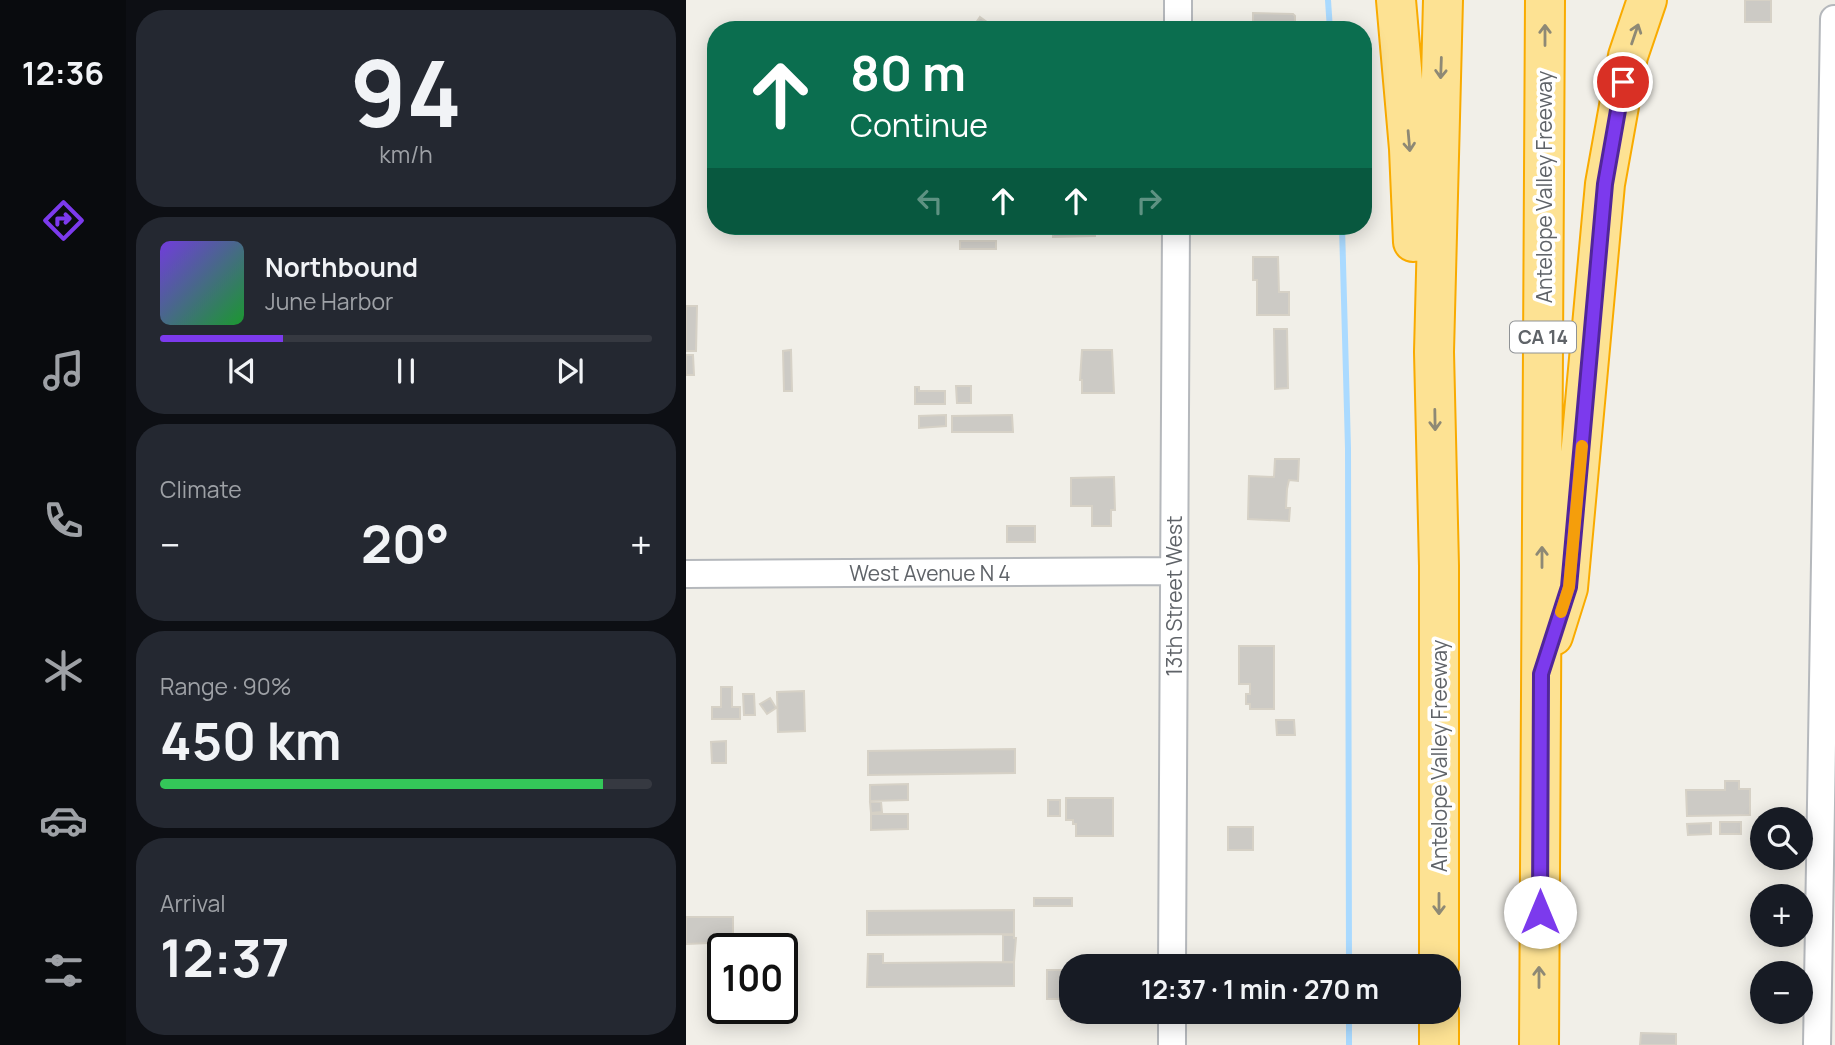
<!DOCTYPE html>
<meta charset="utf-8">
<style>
:root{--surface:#171b24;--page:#242831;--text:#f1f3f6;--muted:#9ea1a6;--line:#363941;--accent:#7c3aed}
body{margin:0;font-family:Manrope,sans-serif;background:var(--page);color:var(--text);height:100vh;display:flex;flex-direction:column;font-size:26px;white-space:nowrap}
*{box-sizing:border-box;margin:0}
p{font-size:23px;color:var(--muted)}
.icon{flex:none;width:38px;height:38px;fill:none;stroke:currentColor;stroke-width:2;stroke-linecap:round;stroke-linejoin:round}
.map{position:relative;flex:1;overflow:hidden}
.details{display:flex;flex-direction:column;gap:10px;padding:10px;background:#0d0f14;width:560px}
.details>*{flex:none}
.guide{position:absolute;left:21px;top:21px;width:665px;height:214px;border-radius:28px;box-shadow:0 4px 18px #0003;background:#0b6e4f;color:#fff;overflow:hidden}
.buttons{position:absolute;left:1064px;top:807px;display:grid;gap:14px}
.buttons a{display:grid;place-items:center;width:63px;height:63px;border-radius:50%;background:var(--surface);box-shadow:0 4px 18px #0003;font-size:35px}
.speed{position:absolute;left:21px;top:933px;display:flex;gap:14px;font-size:35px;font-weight:700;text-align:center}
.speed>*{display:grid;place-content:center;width:91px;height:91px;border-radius:50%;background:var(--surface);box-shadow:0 4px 18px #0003;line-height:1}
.speed .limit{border:4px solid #111;border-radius:10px;background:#fff;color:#111}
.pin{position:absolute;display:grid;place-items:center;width:60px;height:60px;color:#fff;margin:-30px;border:4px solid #fff;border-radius:50%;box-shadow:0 2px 7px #0007}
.me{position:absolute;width:77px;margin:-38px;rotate:0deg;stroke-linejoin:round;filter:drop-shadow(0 0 5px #0008)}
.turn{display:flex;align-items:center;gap:24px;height:147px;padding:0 28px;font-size:32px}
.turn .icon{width:91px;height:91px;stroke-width:2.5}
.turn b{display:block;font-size:49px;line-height:60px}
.lanes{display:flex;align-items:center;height:66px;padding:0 28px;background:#0003;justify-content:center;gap:35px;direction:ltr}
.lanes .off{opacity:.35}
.big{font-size:52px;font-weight:700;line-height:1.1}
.details .widget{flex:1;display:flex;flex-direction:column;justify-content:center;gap:10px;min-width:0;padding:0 24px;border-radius:28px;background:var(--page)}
.details .dial{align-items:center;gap:0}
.dial b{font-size:91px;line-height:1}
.song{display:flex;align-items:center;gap:21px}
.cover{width:84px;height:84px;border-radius:10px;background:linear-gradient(135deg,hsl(260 70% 55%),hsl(130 70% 35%))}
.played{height:7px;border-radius:4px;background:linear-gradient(90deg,var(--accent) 25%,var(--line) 25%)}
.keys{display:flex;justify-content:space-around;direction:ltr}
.heat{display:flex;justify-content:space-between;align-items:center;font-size:38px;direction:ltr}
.charge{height:10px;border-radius:5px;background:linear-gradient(90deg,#34c759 90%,var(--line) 0)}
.trip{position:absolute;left:373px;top:954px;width:402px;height:70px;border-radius:28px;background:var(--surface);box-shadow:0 4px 18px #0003;font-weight:700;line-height:70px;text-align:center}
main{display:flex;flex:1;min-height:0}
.tab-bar{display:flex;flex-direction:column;width:126px;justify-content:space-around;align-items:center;background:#090b0e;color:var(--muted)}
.tab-bar .icon{width:49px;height:49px}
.tab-bar .on{color:var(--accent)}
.tab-bar b{font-size:32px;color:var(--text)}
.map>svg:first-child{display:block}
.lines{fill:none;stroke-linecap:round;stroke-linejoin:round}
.stream{stroke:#aadaff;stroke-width:6}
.building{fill:#cccac5;stroke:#d6d1c6;stroke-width:2}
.minor-casing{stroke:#b5b8bc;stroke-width:30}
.highway-casing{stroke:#f9ab00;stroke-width:42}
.minor{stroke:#fff;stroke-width:26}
.highway{stroke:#fde293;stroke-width:38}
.oneway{stroke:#8e8975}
.route-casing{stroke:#51269a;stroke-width:18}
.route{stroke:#7c3aed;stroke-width:12}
.slow{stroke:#f59e0b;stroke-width:12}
.labels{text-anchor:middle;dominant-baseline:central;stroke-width:7;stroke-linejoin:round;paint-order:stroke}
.shield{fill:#fff;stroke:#8f9295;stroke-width:2}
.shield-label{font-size:19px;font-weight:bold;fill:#5f6368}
.street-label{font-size:21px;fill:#5f6368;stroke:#fff}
</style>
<main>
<nav class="tab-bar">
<b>12:36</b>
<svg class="icon on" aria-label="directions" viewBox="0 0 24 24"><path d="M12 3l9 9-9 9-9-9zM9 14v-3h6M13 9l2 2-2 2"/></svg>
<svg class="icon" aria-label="music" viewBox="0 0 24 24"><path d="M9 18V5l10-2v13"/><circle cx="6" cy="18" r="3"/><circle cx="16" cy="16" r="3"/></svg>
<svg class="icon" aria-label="phone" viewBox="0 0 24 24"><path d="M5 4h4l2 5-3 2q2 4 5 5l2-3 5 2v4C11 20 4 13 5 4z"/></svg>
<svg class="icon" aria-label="climate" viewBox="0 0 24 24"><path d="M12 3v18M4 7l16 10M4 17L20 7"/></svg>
<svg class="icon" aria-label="car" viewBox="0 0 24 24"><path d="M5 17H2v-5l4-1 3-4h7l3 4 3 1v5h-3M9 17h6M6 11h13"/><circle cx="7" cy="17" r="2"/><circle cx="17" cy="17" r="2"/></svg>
<svg class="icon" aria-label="filters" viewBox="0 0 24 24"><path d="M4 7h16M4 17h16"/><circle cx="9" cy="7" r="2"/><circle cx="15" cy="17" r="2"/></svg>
</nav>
<section class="details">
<div class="widget dial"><b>94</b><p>km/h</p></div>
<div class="widget">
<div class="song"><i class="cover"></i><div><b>Northbound</b><p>June Harbor</p></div></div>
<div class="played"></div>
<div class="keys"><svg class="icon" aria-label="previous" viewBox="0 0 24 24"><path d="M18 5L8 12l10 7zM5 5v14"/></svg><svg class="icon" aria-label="pause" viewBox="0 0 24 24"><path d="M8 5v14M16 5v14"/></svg><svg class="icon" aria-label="next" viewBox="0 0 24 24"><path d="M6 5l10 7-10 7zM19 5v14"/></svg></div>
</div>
<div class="widget"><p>Climate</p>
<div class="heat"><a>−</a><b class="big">20°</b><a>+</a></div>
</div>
<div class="widget"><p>Range · 90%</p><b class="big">450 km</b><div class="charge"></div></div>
<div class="widget"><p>Arrival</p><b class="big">12:37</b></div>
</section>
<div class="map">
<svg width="1149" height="1045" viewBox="0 0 1149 1045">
<rect width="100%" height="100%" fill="#f1efe8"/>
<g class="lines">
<path class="stream" d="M642,0L644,30
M656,226L662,448L663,966
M663,1045V1012"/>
</g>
<path class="building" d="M1059,0H1085V22H1059Z
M567,13L607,14L609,16V30H567Z
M294,17L305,25L302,30H285Z
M334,22L398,25V30H334Z
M310,24H329V30H310Z
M274,226H312V230L274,229Z
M367,226H409V236L367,237Z
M274,241H310V249H274Z
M567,257H592L593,292H603V315H571V280H567Z
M0,306H11L10,351H0Z
M588,329H601L602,388L589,389Z
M105,350L106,391H98L97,351Z
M396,350H426L428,393H396V380H394Z
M0,355H7L8,375H0Z
M270,386H285V403H271Z
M229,387H233V391H259V404H229Z
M260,415V426L233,428V416Z
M326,415L327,432H266V416Z
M589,459H613L612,481L603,480L601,489L600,508H604L603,521L562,519L563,476L588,477Z
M428,477L429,510H425V526H406V506H385V478Z
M321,526H349V542H321Z
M553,646H588V709H564V704H560V694H564V684H553Z
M35,687H46V707H54V719H26V707H35Z
M118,691L119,731L92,732L91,692Z
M57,694H68L69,715H58Z
M84,698L90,708L81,714L74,704Z
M590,720H608L609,735H591Z
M40,741V763H26L25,742Z
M329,749V773L182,775V751Z
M1039,781H1053V789H1064V815L1001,816L1000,790H1039Z
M222,784V800L184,801V785Z
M380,798H427V836H390V824H387V820H380Z
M362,800H374V816H362Z
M184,802H195L196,812L185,813Z
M185,814H222V829L185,830Z
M1034,822H1055V834H1034Z
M1025,823V834L1002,835L1001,824Z
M542,827H567V850H542Z
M348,898H386V906H348Z
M328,910V934L181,935V911Z
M0,917H47V942L0,944Z
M317,935H328V938H330L328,962H317Z
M182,954H197V963L328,962V986L181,987Z
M361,970H376V999H361Z
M385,1012H429V1020H385Z
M955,1033L990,1034V1045H954Z"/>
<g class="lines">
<defs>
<path id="minor" d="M492,30V0
M0,574L488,571
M486,966L490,226
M486,1045V1012
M1131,1045L1148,19"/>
<path id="highway" d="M710,0L723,149L727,242
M867,636L882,588L919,184L942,56L961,0
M753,966V566L748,352L757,0
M753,1045V1012
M853,1045L859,0"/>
</defs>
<use href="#minor" class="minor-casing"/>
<use href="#highway" class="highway-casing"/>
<use href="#minor" class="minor"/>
<use href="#highway" class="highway"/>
</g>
<defs><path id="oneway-shaft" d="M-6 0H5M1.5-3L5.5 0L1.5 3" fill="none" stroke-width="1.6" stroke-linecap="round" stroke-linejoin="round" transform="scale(1.75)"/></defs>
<g class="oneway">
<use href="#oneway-shaft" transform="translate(949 34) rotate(-71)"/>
<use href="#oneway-shaft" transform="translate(859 35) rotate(-90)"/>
<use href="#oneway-shaft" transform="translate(755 68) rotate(92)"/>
<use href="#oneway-shaft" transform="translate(723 141) rotate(85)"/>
<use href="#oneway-shaft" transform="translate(749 420) rotate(89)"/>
<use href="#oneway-shaft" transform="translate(856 557) rotate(-90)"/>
<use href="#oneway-shaft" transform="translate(753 904) rotate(90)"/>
<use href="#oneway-shaft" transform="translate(853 977) rotate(-90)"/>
</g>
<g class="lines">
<defs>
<path id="route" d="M854,912L855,674L883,587L919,184L937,82"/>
</defs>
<use href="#route" class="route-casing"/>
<use href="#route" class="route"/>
<path class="slow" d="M875,612L883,587L896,446"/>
</g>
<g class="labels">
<rect class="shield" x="824" y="321.5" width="66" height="31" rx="5"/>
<g class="shield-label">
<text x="857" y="337">CA 14</text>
</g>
<g class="street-label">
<text transform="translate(858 187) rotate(-90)">Antelope Valley Freeway</text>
<text x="244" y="573">West Avenue N 4</text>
<text transform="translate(488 596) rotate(-90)">13th Street West</text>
<text transform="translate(753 756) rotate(-90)">Antelope Valley Freeway</text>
</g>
</g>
</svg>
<div class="buttons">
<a><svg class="icon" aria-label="search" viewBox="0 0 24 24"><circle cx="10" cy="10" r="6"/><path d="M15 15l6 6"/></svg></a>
<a>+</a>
<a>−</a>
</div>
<div class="speed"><div class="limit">100</div></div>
<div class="pin" style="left:937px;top:82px;background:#d93025"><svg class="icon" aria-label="arrive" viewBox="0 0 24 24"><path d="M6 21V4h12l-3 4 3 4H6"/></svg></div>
<svg class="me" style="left:854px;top:912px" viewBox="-20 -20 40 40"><circle r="19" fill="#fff"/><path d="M0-13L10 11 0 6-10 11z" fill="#7c3aed"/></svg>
<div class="trip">12:37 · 1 min · 270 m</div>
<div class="guide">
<div class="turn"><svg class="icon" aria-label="ahead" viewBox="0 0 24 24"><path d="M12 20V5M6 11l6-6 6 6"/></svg><div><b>80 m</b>Continue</div></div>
<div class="lanes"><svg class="icon off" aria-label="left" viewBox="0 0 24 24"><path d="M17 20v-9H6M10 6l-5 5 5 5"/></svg><svg class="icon" aria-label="ahead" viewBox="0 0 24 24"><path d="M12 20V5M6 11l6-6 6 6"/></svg><svg class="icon" aria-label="ahead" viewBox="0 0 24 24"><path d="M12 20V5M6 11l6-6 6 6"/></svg><svg class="icon off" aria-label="right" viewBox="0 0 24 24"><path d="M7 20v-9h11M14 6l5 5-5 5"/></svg></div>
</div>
</div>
</main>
